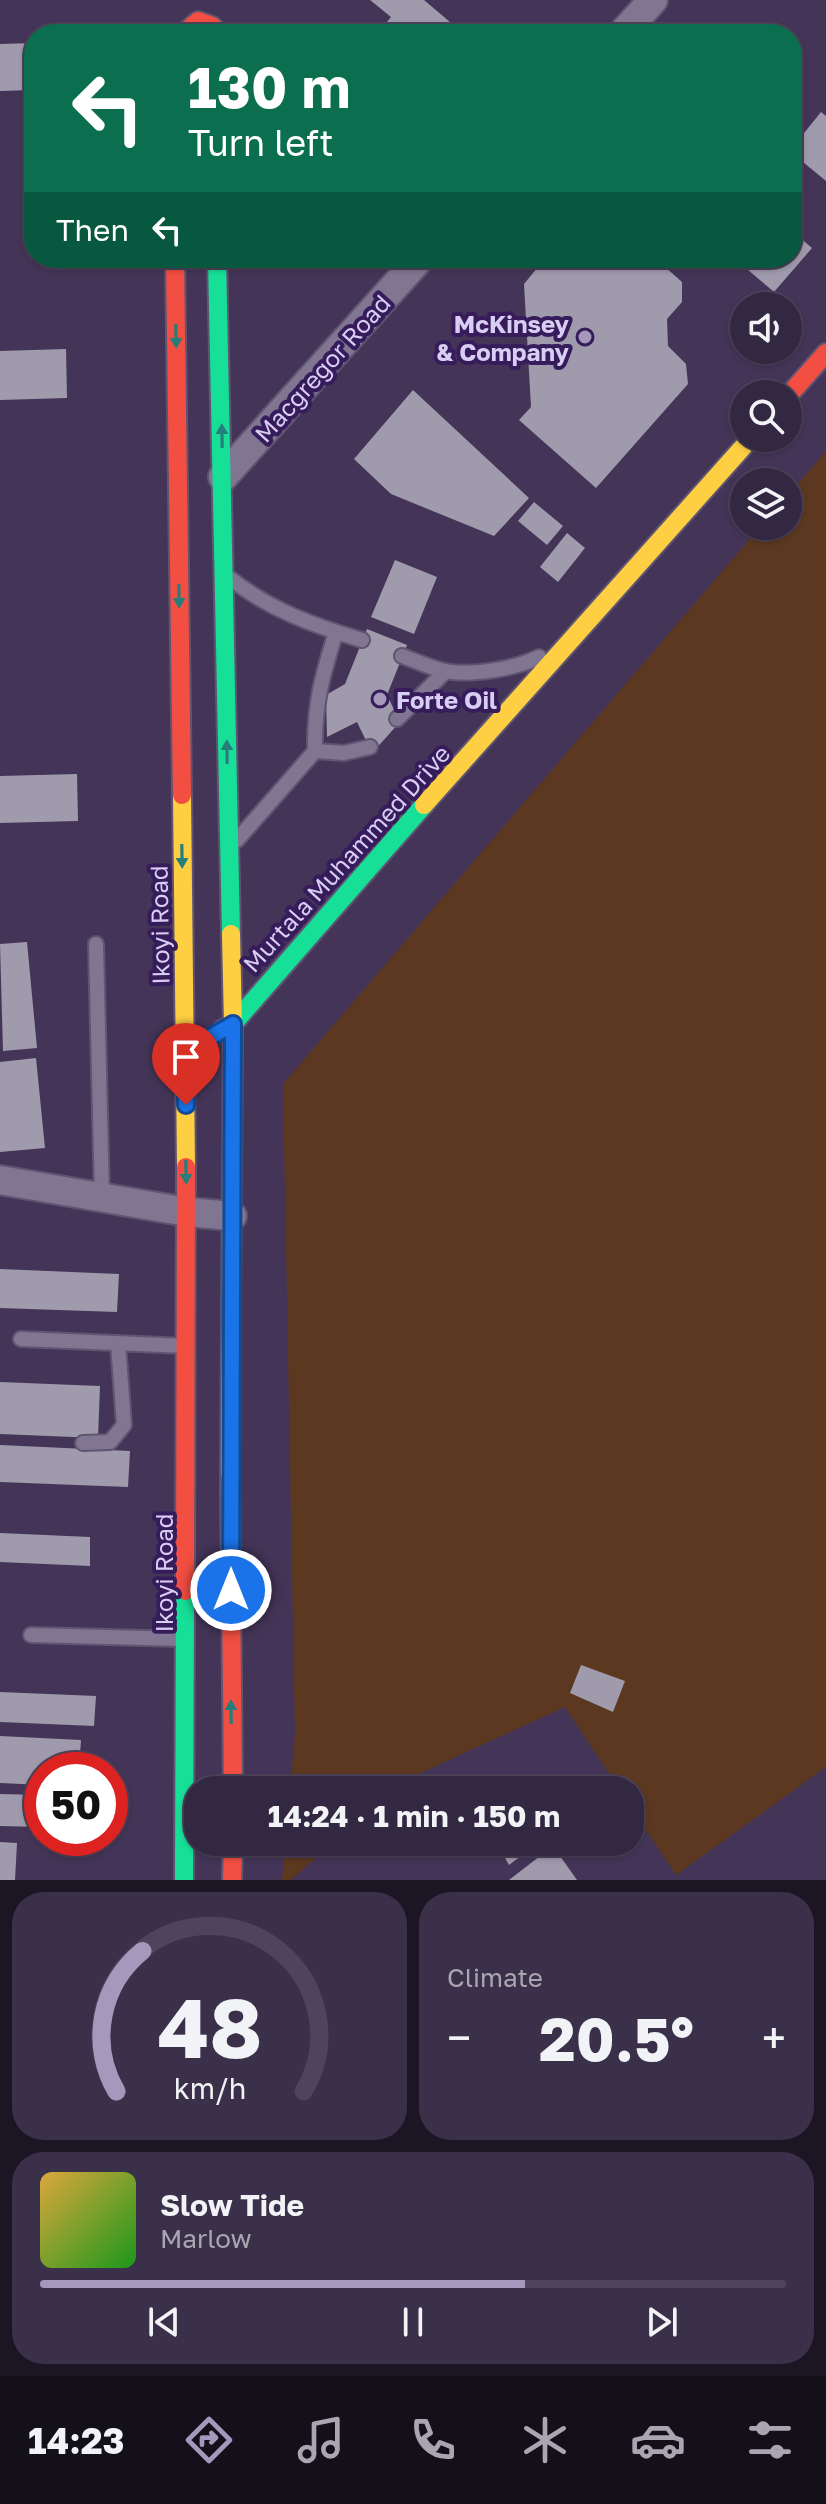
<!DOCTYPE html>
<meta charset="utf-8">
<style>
:root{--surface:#332842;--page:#3b3049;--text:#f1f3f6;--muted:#a9a6b2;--line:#4e445b;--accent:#a498bd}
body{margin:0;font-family:"Golos Text",sans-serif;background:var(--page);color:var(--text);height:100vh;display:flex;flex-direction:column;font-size:30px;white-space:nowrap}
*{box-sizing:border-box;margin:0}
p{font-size:26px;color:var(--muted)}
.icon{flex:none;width:44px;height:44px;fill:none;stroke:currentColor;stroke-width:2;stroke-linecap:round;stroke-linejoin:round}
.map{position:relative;height:1880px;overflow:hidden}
.sheet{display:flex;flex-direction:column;gap:12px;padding:12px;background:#1c1624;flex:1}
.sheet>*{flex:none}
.guide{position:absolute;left:24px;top:24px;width:778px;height:244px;border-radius:32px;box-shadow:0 2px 6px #0004,0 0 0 2px var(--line);background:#0b6e4f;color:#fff;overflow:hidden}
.fabs{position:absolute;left:730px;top:292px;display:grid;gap:16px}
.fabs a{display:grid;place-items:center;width:72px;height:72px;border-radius:50%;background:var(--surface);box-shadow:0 2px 6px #0004,0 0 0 2px var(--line);font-size:40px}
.speed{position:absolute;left:24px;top:1752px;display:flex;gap:16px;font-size:40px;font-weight:700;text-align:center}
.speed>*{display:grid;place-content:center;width:104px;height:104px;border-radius:50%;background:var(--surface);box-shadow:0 2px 6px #0004,0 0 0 2px var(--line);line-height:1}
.speed .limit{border:12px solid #d22;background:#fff;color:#111}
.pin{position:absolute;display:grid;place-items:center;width:68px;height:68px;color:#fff;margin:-82px -34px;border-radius:50% 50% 50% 0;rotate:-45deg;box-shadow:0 0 8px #0007}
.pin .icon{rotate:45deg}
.me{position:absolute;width:88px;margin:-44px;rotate:0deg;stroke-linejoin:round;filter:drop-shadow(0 0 6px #0008)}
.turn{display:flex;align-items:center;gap:28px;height:168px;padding:0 32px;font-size:36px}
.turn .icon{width:104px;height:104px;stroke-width:2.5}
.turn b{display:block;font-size:56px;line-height:68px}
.then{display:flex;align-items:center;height:76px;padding:0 32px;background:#0003;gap:16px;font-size:30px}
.big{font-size:60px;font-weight:700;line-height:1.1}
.sheet .widget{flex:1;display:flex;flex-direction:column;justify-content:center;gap:12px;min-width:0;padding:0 28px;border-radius:32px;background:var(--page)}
.sheet .dial{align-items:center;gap:0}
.dial svg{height:208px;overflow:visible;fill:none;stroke:var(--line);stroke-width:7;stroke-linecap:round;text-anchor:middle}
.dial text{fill:var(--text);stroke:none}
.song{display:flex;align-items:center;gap:24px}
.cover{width:96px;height:96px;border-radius:12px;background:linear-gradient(135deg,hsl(40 70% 55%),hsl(120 70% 35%))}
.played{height:8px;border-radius:4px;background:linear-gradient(90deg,var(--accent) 65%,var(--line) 65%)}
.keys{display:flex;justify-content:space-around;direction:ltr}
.heat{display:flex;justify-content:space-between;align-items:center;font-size:44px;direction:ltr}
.sheet .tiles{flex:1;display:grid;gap:12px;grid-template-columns:1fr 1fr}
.widget:last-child{grid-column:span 2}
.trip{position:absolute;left:184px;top:1776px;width:460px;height:80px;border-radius:32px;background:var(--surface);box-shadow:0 2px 6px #0004,0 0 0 2px var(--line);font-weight:700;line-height:80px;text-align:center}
.dock{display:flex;height:128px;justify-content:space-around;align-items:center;background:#14101a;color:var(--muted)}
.dock .icon{width:56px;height:56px}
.dock .on{color:var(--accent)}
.dock b{font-size:36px;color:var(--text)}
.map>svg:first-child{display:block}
.green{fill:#5c3820}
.building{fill:#a09aad}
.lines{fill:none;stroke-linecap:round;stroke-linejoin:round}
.lane-casing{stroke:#5f5472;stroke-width:18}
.street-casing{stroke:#5f5472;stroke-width:32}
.fast-casing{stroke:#5f5472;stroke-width:22}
.slow-casing{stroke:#5f5472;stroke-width:22}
.jam-casing{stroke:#5f5472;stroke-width:22}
.lane{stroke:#807691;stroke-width:14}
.street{stroke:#807691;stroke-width:28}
.fast{stroke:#16e098;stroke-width:18}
.slow{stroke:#ffcf43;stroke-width:18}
.jam{stroke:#f24e42;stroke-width:18}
.oneway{fill:#267e7a}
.route-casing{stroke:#114b97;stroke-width:20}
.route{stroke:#1a73e8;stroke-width:14}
.poi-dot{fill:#a498bd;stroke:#371c5b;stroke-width:3}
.labels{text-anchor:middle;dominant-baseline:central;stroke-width:8;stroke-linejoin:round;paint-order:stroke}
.poi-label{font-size:24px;font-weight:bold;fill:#d8cdf3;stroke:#371c5b;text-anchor:end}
.street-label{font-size:24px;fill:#d8cdf3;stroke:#371c5b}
</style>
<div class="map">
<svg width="826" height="1880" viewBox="0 0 826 1880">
<rect width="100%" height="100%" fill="#443558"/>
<path class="green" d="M826,451V1767L676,1875L630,1806V1790H620L565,1707L403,1781L392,1790H290L295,1733L283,1084L761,526H788V495Z
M286,1842H334L291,1880H282Z"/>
<path class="building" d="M370,0H424L457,28L452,34H377L391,17Z
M34,43V90L0,91V44Z
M821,112L826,116V181L792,153V148Z
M792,231L812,248L774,292L734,258H792Z
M320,258H342L333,268Z
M527,258H655L682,282V302L667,319L668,346L686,364L688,384L596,488L519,420L531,407L524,284L538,267Z
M66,349L67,398L0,400V351Z
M413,390L529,498L494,536L391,494L354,459Z
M534,502L563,526L547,545L518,521Z
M567,533L585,548L558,582L540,567Z
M395,560L437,577L414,634L371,617Z
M367,629L407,645L387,695L400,722L372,753L357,722L327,737L326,695L345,684Z
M77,774L78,821L0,823V776Z
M27,942L37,1048L3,1051L0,944Z
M36,1058L45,1148L0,1152V1062Z
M0,1269L119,1274L117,1312L0,1308Z
M0,1382L100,1386L98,1438L0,1434Z
M0,1445L130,1451L128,1487L0,1482Z
M0,1533L90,1537V1566L0,1562Z
M581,1665L625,1681L613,1712L570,1693Z
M0,1692L96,1696L94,1726L0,1722Z
M0,1736L81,1740L79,1770H42V1785L0,1783Z
M0,1794L42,1795V1827L0,1826Z
M0,1842L17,1843L15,1880H0Z
M496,1842H540L509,1865Z
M553,1846L577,1880H509Z"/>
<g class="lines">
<defs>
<path id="lane" d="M231,579C270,610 315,626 362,640
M402,656C416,661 431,668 445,671C471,676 515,669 539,657
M397,719L446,671
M315,751C314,706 322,676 336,632
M237,840L315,751L344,753L370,747
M96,944L102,1198
M21,1339L186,1346
M83,1443L110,1442L124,1425L118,1343
M31,1635L182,1639"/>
<path id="street" d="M622,34L653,0
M223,477L420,258
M0,1180L187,1212L232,1216"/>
<path id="fast" d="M217,258L231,934
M223,1029L233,1024L424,805
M184,1880L185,1591"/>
<path id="slow" d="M182,795L186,1167
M424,805L751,438
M230,1479L233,1024L231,934"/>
<path id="jam" d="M183,34L198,21L212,26L220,34
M175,258L182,795
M788,396L826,353
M230,1479L233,1790
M185,1591L186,1167
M232,1880L233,1842"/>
</defs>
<use href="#lane" class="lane-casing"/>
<use href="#street" class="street-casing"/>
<use href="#fast" class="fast-casing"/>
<use href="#slow" class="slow-casing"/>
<use href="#jam" class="jam-casing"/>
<use href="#lane" class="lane"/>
<use href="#street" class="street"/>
<use href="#fast" class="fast"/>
<use href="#slow" class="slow"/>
<use href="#jam" class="jam"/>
</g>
<defs><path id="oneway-solid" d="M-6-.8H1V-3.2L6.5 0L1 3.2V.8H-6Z" transform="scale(2)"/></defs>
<g class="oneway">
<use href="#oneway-solid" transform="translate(176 336) rotate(89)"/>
<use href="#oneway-solid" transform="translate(222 436) rotate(-91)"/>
<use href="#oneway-solid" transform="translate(179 596) rotate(89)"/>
<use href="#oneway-solid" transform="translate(227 752) rotate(-91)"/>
<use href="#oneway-solid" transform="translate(182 856) rotate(89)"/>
<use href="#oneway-solid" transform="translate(186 1172) rotate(89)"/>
<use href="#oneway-solid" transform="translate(231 1712) rotate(-91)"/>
</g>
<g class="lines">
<defs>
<path id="route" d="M186,1105L185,1052L233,1024L231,1590"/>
</defs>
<use href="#route" class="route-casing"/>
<use href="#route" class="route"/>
</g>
<g class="poi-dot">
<circle cx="585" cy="337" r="8"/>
<circle cx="380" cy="699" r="8"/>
</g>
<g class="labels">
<g class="poi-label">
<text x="569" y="323">McKinsey<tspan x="569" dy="28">&amp; Company</tspan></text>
<text x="396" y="699" text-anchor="start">Forte Oil</text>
</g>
<g class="street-label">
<text transform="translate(322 368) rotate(-48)">Macgregor Road</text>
<text transform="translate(346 858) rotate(-48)">Murtala Muhammed Drive</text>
<text transform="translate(159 925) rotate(-91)">Ikoyi Road</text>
<text transform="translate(163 1573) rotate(-90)">Ikoyi Road</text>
</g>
</g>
</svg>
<div class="fabs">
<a><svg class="icon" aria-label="sound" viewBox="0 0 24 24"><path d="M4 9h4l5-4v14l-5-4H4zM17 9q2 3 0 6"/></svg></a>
<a><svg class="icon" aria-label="search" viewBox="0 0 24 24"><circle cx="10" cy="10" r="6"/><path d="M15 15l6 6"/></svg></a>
<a><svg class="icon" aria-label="layers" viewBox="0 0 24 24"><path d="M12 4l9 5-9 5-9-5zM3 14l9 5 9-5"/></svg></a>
</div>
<div class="speed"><div class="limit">50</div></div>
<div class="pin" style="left:186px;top:1105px;background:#d93025"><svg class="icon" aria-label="arrive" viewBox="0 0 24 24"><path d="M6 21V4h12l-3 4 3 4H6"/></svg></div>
<svg class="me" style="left:231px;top:1590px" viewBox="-20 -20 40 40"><circle r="17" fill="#1a73e8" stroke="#fff" stroke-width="3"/><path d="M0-11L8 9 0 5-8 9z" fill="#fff"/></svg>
<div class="trip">14:24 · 1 min · 150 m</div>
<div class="guide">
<div class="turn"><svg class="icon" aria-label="left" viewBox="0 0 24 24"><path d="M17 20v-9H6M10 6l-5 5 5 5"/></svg><div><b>130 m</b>Turn left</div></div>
<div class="then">Then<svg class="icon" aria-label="left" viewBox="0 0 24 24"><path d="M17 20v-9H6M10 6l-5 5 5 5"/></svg></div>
</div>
</div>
<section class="sheet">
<div class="tiles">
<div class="widget dial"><svg viewBox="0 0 100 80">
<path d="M14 69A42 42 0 1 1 86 69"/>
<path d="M14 69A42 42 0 0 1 24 15" stroke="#a498bd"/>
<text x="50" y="56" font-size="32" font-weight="700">48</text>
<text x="50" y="72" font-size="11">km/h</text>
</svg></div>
<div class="widget"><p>Climate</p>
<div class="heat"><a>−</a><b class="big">20.5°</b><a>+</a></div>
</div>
<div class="widget">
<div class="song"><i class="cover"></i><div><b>Slow Tide</b><p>Marlow</p></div></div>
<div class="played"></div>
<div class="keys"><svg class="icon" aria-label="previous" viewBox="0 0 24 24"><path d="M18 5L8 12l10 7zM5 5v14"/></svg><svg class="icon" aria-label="pause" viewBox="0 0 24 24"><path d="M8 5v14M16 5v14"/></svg><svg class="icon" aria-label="next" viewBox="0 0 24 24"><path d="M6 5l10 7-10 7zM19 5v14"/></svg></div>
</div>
</div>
</section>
<nav class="dock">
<b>14:23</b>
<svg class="icon on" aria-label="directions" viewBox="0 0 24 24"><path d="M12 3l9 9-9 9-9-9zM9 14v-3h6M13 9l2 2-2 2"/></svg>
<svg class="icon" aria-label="music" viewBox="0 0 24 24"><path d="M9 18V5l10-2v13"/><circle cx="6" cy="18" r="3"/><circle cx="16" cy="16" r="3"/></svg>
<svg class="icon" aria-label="phone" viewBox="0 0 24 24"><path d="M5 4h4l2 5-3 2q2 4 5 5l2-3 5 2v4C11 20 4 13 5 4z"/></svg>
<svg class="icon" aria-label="climate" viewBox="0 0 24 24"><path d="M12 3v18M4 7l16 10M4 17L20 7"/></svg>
<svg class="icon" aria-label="car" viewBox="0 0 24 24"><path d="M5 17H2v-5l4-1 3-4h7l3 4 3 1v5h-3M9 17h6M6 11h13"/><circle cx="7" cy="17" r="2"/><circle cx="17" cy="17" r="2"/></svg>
<svg class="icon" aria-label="filters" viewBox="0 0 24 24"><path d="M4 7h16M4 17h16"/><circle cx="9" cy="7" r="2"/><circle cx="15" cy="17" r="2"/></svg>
</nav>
